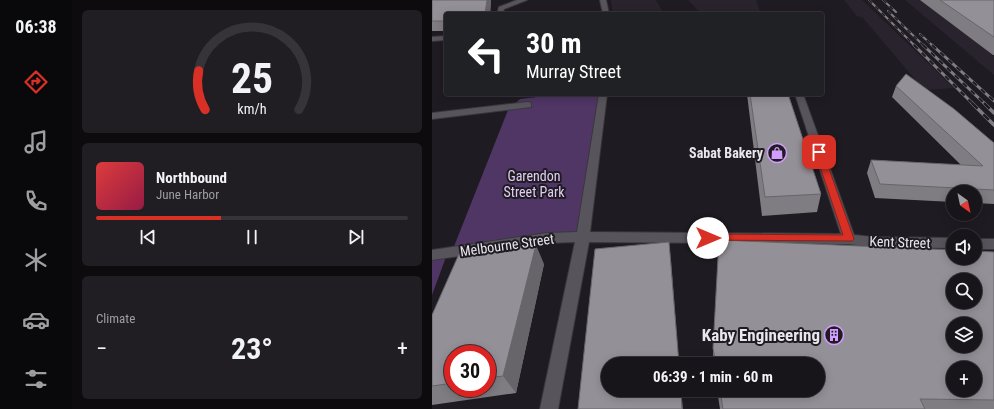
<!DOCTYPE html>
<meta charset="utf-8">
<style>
:root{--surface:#17141a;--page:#201d23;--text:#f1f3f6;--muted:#9e9ea2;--line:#363339;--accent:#d93025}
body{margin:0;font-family:"Roboto Condensed",sans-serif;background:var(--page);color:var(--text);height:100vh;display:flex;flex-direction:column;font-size:15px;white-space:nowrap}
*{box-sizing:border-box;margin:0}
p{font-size:13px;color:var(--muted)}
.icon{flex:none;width:22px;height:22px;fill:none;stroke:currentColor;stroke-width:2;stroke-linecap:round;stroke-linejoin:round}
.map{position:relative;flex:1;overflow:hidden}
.drawer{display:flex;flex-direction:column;gap:10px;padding:10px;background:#0d0b0e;width:360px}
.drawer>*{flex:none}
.banner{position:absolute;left:12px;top:12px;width:380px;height:84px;border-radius:4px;box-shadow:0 2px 10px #0003,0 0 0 1px var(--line);background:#202124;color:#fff;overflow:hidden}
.needle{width:26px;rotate:147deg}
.fabs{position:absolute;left:514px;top:185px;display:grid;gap:8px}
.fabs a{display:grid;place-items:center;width:36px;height:36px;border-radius:50%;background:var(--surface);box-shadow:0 2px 10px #0003,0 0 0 1px var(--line);font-size:20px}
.speed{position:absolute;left:12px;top:345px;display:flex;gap:8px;font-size:20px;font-weight:700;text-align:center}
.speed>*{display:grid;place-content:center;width:52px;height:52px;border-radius:50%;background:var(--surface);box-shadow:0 2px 10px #0003,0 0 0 1px var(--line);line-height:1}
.speed .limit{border:6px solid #d22;background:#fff;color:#111}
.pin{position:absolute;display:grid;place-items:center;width:34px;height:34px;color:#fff;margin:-17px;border-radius:8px;box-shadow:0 2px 6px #0006}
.me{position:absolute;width:44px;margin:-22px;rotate:90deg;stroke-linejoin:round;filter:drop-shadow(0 0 3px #0008)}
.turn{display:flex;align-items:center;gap:14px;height:84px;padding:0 16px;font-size:18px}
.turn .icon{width:52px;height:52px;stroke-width:2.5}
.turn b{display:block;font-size:28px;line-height:34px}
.big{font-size:30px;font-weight:700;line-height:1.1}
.drawer .tile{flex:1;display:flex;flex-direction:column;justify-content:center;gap:6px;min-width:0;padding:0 14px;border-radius:6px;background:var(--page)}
.drawer .dial{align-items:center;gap:0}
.dial svg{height:104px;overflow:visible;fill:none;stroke:var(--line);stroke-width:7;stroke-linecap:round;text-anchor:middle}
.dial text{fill:var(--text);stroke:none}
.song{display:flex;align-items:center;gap:12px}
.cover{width:48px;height:48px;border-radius:6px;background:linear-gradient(135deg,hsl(0 70% 55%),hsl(340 70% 35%))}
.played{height:4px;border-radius:2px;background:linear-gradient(90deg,var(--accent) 40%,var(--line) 40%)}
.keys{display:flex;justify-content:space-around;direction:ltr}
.heat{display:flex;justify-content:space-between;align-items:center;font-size:22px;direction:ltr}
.trip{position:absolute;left:169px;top:357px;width:224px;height:40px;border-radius:20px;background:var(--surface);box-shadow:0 2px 10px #0003,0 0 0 1px var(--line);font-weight:700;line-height:40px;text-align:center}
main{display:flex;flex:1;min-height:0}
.menu{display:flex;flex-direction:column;width:72px;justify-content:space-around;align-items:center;background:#09080a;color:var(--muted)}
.menu .icon{width:28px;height:28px}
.menu .current{color:var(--accent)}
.menu b{font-size:18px;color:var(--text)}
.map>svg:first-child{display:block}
.built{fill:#29232e}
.green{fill:#4f3664}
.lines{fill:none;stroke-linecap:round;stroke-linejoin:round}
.minor-casing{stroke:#3a383c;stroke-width:2}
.minor{fill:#58545c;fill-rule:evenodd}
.rail-far2-casing{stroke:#807c82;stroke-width:2}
.rail-far1-casing{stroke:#807c82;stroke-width:3}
.rail-casing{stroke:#807c82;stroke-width:3.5}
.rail-far2{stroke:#1f1b22;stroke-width:1.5;stroke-dasharray:4.5;stroke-linecap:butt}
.rail-far1{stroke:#1f1b22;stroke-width:2;stroke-dasharray:5.5;stroke-linecap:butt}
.rail{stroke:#1f1b22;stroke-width:2.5;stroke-dasharray:8;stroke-linecap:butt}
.wall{fill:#7f7c82;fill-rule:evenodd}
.shaded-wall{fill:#68656a}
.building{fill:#949097;stroke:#68656a;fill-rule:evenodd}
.route{fill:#d93025;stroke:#8d1f18}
.labels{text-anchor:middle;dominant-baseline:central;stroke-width:4;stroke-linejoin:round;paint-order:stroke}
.poi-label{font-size:14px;font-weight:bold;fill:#eae7ec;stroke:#1f1b22;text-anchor:end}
.park-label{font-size:14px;fill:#e1cdf3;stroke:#1f1b22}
.street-label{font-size:14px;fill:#eae7ec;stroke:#1f1b22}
.near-poi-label{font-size:17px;font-weight:bold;fill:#eae7ec;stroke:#1f1b22;text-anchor:end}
</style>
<main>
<nav class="menu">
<b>06:38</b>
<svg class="icon current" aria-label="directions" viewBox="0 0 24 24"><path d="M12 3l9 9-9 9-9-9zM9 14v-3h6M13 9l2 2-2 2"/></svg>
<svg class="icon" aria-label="music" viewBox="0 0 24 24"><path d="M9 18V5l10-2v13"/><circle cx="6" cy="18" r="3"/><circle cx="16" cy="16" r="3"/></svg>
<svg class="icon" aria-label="phone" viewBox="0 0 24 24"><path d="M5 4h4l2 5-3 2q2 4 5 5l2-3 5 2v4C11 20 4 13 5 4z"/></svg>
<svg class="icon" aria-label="climate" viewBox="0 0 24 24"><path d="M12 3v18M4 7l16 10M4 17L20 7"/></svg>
<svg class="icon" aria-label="car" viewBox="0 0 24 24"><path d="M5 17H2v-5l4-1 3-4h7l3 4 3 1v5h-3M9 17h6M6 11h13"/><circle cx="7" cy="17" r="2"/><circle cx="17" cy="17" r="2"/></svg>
<svg class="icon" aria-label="filters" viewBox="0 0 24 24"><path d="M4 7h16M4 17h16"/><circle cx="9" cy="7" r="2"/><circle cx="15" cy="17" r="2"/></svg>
</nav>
<section class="drawer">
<div class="tile dial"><svg viewBox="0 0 100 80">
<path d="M14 69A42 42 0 1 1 86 69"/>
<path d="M14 69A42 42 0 0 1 9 39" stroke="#d93025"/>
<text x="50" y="56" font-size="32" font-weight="700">25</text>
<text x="50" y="72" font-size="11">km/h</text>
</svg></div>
<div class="tile">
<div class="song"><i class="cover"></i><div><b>Northbound</b><p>June Harbor</p></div></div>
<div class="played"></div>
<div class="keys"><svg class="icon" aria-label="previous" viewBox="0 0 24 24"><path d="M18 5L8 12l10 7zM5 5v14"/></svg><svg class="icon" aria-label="pause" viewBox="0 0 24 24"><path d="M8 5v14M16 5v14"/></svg><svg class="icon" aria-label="next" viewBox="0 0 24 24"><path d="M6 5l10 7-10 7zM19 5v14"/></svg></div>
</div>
<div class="tile"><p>Climate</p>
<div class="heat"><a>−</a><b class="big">23°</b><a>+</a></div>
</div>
</section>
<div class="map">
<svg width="562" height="409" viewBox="0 0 562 409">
<rect width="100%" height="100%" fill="#1f1b22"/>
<path class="built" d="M179,0H224L232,14H181Z
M256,0H324L329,14H269Z
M412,0H430L522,88L492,90L431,18L425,16Z
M473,0H562V75Z"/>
<path class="green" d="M132,94H168L148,235L21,249L76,110L88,99Z
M14,257L0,295V259Z"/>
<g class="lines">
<defs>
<path id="minor" d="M85,0H95L72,9L71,14H65L67,7Z
M168,0H174L177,14H171Z
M14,36V40L0,41V37Z
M167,94H175L158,232L409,234L363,94H371L422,235L441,237L521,238V248L441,247L417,244L157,242L126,409H108L143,242L115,243L0,260V250L115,233L145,232Z
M96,102L99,103V107L0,119V113Z
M543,239H562V249H543Z"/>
</defs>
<use href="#minor" class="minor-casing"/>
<use href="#minor" class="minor"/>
<defs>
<path id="rail-far2" d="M437,0L483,46
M451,0L464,12
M456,11L492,46
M488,34L501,46"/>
<path id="rail-far1" d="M482,45L541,104
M491,45L553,104
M500,45L562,101"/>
<path id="rail" d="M540,103L562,125
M552,103L562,113"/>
</defs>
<use href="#rail-far2" class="rail-far2-casing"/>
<use href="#rail-far1" class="rail-far1-casing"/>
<use href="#rail" class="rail-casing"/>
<use href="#rail-far2" class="rail-far2"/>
<use href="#rail-far1" class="rail-far1"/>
<use href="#rail" class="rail"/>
</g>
<path class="wall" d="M0,0H59L58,14H14V31H0Z
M488,0H562V55H561Z
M464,86L562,143V204L543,203V192H521V202L443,198L435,173L439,160L529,165L460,97Z
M270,94H298L271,96Z
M315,94H356L389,194L385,212L330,216Z
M562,252V409H288L285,390H386V364H281V348Z
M112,264L84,393L0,405V315ZM21,354H55V388H21Z"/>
<path class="shaded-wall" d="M55,0H59L58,14H53Z
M237,242L239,260L247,364Z
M104,245L112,264L84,393L71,376Z
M249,390L251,409H250Z"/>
<path class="building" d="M0,0H55L53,14H14V21H0Z
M508,0H562V37Z
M474,74L522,109L562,143V190L448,184L439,160L551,166L464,86Z
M318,94H356L389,194L333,197Z
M287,240L521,250V258H543V251L562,252V400L488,399L493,409H291L288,390H386V364H284L281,348ZM521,280H543V302H521ZM521,324H543V346H521ZM521,368H543V390H521Z
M237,242L247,364H176V390H249L250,409H146L163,249Z
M104,245L71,376L55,378V354H21V383L0,386V315L27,254Z"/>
<path class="route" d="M384,150L391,152L422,239L420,241L272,240L271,238L276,234L411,235L383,152Z"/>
<defs>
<symbol id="shop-ring" viewBox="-11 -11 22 22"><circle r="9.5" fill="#1f1b22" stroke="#d29dfd" stroke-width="1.5"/><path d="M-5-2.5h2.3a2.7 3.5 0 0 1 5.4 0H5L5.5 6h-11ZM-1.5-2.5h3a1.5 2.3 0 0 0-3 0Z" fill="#d29dfd"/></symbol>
<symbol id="building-ring" viewBox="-11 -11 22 22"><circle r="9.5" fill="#1f1b22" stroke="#d29dfd" stroke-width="1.5"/><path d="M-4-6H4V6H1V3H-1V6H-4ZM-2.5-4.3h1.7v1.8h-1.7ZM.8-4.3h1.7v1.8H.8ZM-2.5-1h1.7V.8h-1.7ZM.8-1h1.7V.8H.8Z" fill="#d29dfd"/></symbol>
</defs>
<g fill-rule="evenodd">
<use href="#shop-ring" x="334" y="142" width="22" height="22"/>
<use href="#building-ring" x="391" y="324" width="22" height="22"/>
</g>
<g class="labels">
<g class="poi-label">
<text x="331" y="153">Sabat Bakery</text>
</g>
<g class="park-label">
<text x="102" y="176">Garendon<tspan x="102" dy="16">Street Park</tspan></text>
</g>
<g class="street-label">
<text transform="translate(468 242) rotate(2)">Kent Street</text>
<text transform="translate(75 245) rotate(-8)">Melbourne Street</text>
</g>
<g class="near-poi-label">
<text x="388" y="335">Kaby Engineering</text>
</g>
</g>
</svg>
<div class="fabs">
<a><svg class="needle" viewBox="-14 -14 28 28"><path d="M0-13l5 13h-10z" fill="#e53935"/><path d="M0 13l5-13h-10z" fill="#9e9ea2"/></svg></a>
<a><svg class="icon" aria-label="sound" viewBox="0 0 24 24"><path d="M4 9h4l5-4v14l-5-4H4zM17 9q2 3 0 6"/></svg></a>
<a><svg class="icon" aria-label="search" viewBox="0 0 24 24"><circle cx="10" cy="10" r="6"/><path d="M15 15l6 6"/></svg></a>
<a><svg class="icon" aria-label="layers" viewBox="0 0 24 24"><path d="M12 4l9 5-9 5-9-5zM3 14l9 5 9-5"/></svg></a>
<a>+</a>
</div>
<div class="speed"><div class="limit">30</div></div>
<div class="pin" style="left:387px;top:152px;background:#d93025"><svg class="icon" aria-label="arrive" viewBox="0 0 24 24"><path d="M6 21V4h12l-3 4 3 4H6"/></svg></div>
<svg class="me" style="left:276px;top:238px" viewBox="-20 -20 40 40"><circle r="19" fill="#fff"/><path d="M0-13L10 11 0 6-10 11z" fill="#d93025"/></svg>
<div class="trip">06:39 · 1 min · 60 m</div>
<div class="banner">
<div class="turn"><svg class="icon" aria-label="left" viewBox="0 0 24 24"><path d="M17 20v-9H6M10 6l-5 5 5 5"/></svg><div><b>30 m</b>Murray Street</div></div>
</div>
</div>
</main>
